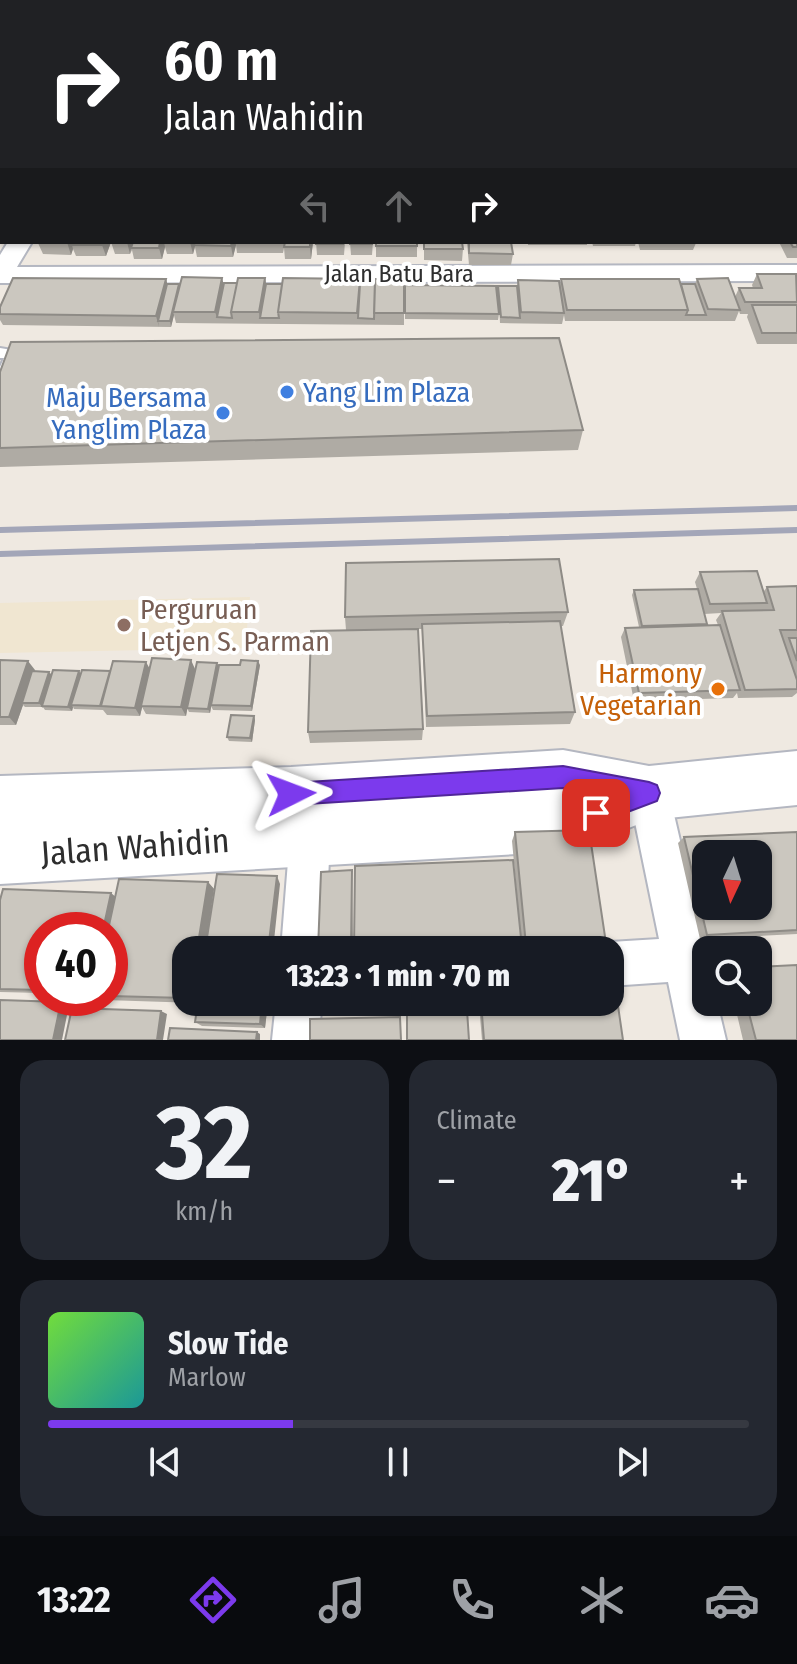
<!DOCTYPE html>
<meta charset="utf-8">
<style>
:root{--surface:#171b24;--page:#242831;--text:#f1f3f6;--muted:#9ea1a6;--line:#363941;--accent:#7c3aed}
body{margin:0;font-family:"Fira Sans Condensed",sans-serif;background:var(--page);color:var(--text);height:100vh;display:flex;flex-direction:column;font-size:30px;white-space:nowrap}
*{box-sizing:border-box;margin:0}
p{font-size:26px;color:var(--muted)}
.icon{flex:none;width:44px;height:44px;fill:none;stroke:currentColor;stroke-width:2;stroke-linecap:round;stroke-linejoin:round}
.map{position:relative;height:1040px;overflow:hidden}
.details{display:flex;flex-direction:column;gap:20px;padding:20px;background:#0d0f14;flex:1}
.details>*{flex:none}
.hud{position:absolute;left:0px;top:0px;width:798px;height:244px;box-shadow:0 2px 6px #0004;background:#202124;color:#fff;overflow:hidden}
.needle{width:52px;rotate:184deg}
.tools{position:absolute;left:692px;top:840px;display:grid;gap:16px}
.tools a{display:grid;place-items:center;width:80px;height:80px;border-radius:16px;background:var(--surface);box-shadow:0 2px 6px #0004;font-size:40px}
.speed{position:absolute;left:24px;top:912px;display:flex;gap:16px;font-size:40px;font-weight:700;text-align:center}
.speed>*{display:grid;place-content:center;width:104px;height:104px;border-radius:50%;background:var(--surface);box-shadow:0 2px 6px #0004;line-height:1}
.speed .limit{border:12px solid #d22;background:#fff;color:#111}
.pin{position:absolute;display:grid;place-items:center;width:68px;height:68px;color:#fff;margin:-34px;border-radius:16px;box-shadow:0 4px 12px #0006}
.me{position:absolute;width:88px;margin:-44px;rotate:87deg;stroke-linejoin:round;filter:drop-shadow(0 0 6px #0008)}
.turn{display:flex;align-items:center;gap:28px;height:168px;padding:0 32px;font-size:36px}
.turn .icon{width:104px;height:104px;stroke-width:2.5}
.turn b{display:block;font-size:56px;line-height:68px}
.lanes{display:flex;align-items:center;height:76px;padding:0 32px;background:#0003;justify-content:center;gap:40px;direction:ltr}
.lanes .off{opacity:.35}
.big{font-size:60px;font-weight:800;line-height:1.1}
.details .card{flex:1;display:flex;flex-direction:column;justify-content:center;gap:12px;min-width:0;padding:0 28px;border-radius:24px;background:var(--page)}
.details .dial{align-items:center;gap:0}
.dial b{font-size:104px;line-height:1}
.song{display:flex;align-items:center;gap:24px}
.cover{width:96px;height:96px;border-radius:12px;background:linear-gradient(135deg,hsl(100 70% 55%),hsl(180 70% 35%))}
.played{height:8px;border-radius:4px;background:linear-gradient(90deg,var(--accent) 35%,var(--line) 35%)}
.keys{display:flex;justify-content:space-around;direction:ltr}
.heat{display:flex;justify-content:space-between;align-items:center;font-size:44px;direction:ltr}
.details .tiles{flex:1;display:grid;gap:20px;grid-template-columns:1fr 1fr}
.card:last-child{grid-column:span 2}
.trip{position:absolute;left:172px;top:936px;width:452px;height:80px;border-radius:24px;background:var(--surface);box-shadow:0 2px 6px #0004;font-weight:800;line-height:80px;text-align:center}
.tab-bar{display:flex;height:128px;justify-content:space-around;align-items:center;background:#090b0e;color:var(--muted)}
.tab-bar .icon{width:56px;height:56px}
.tab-bar .active{color:var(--accent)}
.tab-bar b{font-size:36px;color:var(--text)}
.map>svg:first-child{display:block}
.education{fill:#f0e6d1}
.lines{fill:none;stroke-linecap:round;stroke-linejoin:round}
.lane-casing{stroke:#b4b7c1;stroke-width:4}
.street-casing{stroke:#b4b7c1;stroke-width:4}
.secondary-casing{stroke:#b4b7c1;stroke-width:4}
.lane{fill:#fff;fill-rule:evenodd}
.street{fill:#fff;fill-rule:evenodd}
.secondary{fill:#fff;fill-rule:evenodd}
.rail{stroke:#a3a6b8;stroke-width:6}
.wall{fill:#afaba4;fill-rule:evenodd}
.shaded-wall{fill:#8e8b86}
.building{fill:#cbc7bf;stroke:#8e8b86;stroke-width:2;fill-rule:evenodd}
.route{fill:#7c3aed;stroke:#51269a;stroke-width:2}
.shop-dot{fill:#3f7fe0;stroke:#fff;stroke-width:3}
.education-dot{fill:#8d6e63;stroke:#fff;stroke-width:3}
.food-dot{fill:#e8710a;stroke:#fff;stroke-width:3}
.labels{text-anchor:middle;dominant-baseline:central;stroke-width:8;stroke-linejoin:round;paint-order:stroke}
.far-street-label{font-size:24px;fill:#2e2e2e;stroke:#fff}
.shop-label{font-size:28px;fill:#366cbe;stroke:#fff;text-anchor:start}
.education-label{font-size:28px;fill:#785e54;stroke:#fff;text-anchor:start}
.food-label{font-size:28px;fill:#c56008;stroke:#fff;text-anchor:end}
.near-street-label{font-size:34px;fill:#2e2e2e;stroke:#fff}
</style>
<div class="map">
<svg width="797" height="1040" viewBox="0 0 797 1040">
<rect width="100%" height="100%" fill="#efe9e1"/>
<path class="education" d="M250,597L245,648L0,653V603Z"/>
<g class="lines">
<defs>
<path id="lane" d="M0,348L18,351L20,354L5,386L0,387V367L4,358H0Z"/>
<path id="street" d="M176,0H194L175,2Z
M315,0H333V2H315Z
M506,0H524L525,2H507Z
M0,12H2V22H0Z
M0,50H2V62H0Z
M8,242H32L17,267L797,265V281L0,283V255Z
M649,773L663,779L669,793L706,953V1002H717L726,1040H680L668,982L610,986V950H594L610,942L659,939L629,793L635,779Z
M310,816L324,822L330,836L325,950H281L290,836L296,822Z
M276,1002H322L318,1040H272Z"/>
<path id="secondary" d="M796,153H797V171H796Z
M0,157H2V175H0Z
M563,750L649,766L797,751V805L649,820L570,851L0,884V776L291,767Z"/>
</defs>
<use href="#lane" class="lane-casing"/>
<use href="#street" class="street-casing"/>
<use href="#secondary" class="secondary-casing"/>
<use href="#lane" class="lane"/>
<use href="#street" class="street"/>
<use href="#secondary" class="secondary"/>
<path class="rail" d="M0,530L797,508
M0,554L797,530"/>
</g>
<path class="wall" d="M0,0H58L56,2H2V4Z
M247,0H299V2H247Z
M642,0H759L761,2H672L671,1V2H642Z
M769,0H797V42L796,2H771Z
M0,81H2V135H0Z
M796,173H797V258H787L779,242H796Z
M111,242L106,256H76L73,249L71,255L43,254L38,243Z
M111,242H313L311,259H285L284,248L283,253H237L236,245L233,257H197L195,247L193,254H167L165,247L162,259H134L132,250L130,254H115Z
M316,242H345L344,255H317Z
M350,242H373L372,255H351Z
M376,242H417V257H376Z
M424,242L463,249L462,261L424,260Z
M467,242H511L513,254L511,265H469Z
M528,242H587V245H528Z
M592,242H636L635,246H593Z
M638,242H776L775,244L696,243L693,250H640Z
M757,274L797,275V344H757L747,317L748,314H740L739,311L735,321H565L564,315L562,324L500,323L498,286H517L518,280L560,285L561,279L695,284L697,279L735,297L739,288H753L752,285Z
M265,278L266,284H375L404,279V325L176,323L174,315L171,327L3,325L0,320V307L166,279L167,285L237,283Z
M405,285L499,314L498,320L405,319Z
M0,372L583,430L578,450L0,467Z
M700,572L764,591L767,587L797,586V693L792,697L738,698L737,693L733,698L634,701L621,637L625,628L639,627L632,595L634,590L697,589L695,582ZM721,613L716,620L718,625H707L704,614Z
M568,612L563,626H561L575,712L570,724L426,727L422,629H418L423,729L422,740L310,743L308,732L346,630L345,617Z
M0,660L35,670V672L52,675L150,669H195L217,663L218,667L260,665L252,711L213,710L211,706L210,713L189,712L187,708L186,716L146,714L142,707L140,716L107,715L103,710L74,709L73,707L72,711L45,710L43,707H25L23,705L16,725H0Z
M254,716L255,720L252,742L229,741L227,737Z
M515,832L606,943L599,949L522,950L512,841Z
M797,832V934L700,939L678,843L684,837Z
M355,866L521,938L518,942L429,944Z
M208,882L214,889L186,950V1002L197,1003L105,1000L101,998H110V930H42V993L0,992V900L116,896Z
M268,1002L265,1028L202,1026L195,1022Z
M481,1002L623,1040H482L479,1005Z
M734,1002H758L797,1040H743Z"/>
<path class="shaded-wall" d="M2,180V199L0,202V183Z
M67,242H76L72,245L73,249L71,255Z
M103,242H111L106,256L102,245Z
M127,242H134L131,248L130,254Z
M160,242H166H164L165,247L162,259L159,248Z
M190,242H196L193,254Z
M232,242H235L236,245L233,257L231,246Z
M310,242H313L311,259L310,247Z
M222,278L225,289L217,317L215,312Z
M265,278L267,289L260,318L259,312Z
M166,279L169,290L158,321L159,327L156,316Z
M179,284L173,312L174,315L171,327L170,321Z
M191,660L195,669L186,716L181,707Z
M28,661L35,670L24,703H22L23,705L16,725L9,717Z
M258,661L260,665L252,711L251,706Z
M146,662L151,671L140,716L135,708Z
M217,663L219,667L210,713L208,709Z
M79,671L82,676L71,705L73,707L72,711L68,707Z
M49,672L53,676L43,708L39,703Z
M254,716L255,720L252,742L250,738Z
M352,870L353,950H351Z
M277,876L280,884L273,950H268Z
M208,882L214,889L205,950H197Z
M111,893L117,898L110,930H103Z
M61,1002L69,1005L62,1040H53Z
M262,1002H268L265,1028L260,1024Z
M161,1011L167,1014L163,1040H157Z
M257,1032L260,1034V1040H256Z"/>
<path class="building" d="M81,0H142L140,2H79Z
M193,0H236L233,2H190Z
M253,0H258L295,2H252Z
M341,0H399V2H340Z
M410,0H441V2H410Z
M446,0H495V2H446Z
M530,0H584L585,2H531Z
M601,0H630L631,2H602Z
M630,0H641L642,2H631Z
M678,0H759L761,2H679Z
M780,0H797V10L796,2H781Z
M0,81H2V92H0Z
M2,107V130L0,129V110Z
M796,219L797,247H793L790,242H796Z
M38,242H67V243H38Z
M73,242H103L102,245H72Z
M133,242H160L159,248H131Z
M195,242H232L231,246L194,245Z
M285,242H310V247H284Z
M316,242H343V244H316Z
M350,242H372V244H350Z
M376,242H417V246H376Z
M424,242H462L463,249H424Z
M469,242H511L513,254L469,253Z
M757,274H796L797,302H745L739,288H762Z
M182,277L222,278L215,312H173Z
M13,278L166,279L156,316L0,314V307Z
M238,278H265L259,312H231Z
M283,278L360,279L357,313L278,312Z
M728,278L740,310L708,309L697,279Z
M375,279H404V313H374Z
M561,279H679L688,310H567Z
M518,280L559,281L564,313L521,312Z
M224,283H237L231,312L232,318L217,317Z
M167,284H179L170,321H158Z
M266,284H282L278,312L279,318H260Z
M360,284H375L374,319L358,318Z
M681,284H695L706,315H686L688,310Z
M405,285L496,286L499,314L405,313Z
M498,286H517L520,318L501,317Z
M752,305H797V333H762Z
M559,338L583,430L0,448V372L11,342Z
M559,559L568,612L345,617L346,563Z
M757,571L767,603L710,604L700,572Z
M797,586V630H780L797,680V689L745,690L722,611L774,610L767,587Z
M698,589L707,624L642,626L634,590Z
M560,621L575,712L427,716L422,624Z
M720,625L740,690L639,693L625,628Z
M418,629L423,729L308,732L311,631Z
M789,638H797V661Z
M152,658L191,660L181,707L141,706Z
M0,660L28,661L9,717H0Z
M241,660L258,661L251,706L211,705L219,665H240Z
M113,661L146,662L135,708L101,706Z
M197,662L217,663L208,709L187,708Z
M53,670L79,671L68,707L42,706Z
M82,670L110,671L100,706L71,705Z
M32,671L49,672L39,703H22Z
M231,715L254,716L250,738L227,737Z
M589,830L606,943L526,945L515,832Z
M797,832V930L707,935L684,837ZM706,854H758V906H706Z
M513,860L521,938L428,940L429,950H354L355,866Z
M352,870L351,950H318L321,872Z
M217,874L277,876L268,950H205Z
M119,879L208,882L197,950H186V998L110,996V930H108Z
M3,889L111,893L103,930H42V990L0,989V900Z
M797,965V1040H756L746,1002H758V967Z
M610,999H617L623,1040H484L481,1002H610Z
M0,1000L61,1002L53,1040H0Z
M198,1002H262L260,1024L195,1022Z
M72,1008L161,1011L157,1040H65Z
M467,1010L469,1040H407V1011Z
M400,1017L401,1040H310V1019Z
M170,1028L257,1032L256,1040H168Z"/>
<path class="route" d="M563,766L649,782L657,785L660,793L657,801L596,824L588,821L585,813L588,805L608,797L563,788L291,805L283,802L280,794L283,786L291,783Z"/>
<g class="shop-dot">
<circle cx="287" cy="392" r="8"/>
<circle cx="223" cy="413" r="8"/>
</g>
<circle class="education-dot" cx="124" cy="625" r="8"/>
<circle class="food-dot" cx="718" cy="689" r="8"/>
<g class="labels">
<g class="far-street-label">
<text x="399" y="274">Jalan Batu Bara</text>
</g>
<g class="shop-label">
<text x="303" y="392">Yang Lim Plaza</text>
<text x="207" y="397" text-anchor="end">Maju Bersama<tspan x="207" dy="32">Yanglim Plaza</tspan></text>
</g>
<g class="education-label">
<text x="140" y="609">Perguruan<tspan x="140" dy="32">Letjen S. Parman</tspan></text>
</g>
<g class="food-label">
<text x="702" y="673">Harmony<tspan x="702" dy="32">Vegetarian</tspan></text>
</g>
<g class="near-street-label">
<text transform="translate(135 847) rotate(-4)">Jalan Wahidin</text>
</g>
</g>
</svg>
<div class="tools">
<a><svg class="needle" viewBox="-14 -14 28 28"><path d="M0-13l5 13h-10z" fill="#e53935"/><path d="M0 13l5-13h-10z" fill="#9ea1a6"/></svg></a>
<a><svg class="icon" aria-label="search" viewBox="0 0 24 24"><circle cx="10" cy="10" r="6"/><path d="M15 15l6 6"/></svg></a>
</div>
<div class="speed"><div class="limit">40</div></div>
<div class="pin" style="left:596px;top:813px;background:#d93025"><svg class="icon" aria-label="arrive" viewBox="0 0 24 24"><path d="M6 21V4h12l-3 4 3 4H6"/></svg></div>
<svg class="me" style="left:291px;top:794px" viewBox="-20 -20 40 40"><path d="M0-17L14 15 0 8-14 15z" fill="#7c3aed" stroke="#fff" stroke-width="4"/></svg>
<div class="trip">13:23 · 1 min · 70 m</div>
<div class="hud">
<div class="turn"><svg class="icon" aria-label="right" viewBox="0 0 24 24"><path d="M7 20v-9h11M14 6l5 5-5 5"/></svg><div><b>60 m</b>Jalan Wahidin</div></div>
<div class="lanes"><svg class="icon off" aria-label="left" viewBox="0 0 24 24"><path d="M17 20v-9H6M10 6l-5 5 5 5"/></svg><svg class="icon off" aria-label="ahead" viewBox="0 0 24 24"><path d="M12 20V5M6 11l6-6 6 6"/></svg><svg class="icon" aria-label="right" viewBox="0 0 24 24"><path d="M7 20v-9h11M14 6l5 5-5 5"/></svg></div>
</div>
</div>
<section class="details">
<div class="tiles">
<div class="card dial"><b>32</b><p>km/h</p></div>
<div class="card"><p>Climate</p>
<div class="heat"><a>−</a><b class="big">21°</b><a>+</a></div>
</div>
<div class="card">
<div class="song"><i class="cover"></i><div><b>Slow Tide</b><p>Marlow</p></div></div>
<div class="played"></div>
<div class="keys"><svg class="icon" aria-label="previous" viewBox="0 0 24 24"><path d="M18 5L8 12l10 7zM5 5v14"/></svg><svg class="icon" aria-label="pause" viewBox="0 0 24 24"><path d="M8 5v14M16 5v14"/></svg><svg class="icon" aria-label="next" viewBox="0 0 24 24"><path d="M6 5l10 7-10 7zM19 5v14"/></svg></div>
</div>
</div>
</section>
<nav class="tab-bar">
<b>13:22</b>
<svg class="icon active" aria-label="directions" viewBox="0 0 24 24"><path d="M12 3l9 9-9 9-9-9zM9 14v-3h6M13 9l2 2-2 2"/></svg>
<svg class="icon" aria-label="music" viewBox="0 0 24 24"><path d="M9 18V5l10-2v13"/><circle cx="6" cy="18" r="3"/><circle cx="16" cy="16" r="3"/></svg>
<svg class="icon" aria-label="phone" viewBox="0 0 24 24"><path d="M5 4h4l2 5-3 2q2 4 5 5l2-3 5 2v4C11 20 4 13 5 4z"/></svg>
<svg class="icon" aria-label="climate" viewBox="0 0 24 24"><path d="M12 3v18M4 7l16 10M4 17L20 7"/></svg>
<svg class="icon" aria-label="car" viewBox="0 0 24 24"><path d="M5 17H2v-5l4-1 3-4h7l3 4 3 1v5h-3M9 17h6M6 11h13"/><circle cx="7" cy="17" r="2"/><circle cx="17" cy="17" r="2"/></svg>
</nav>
